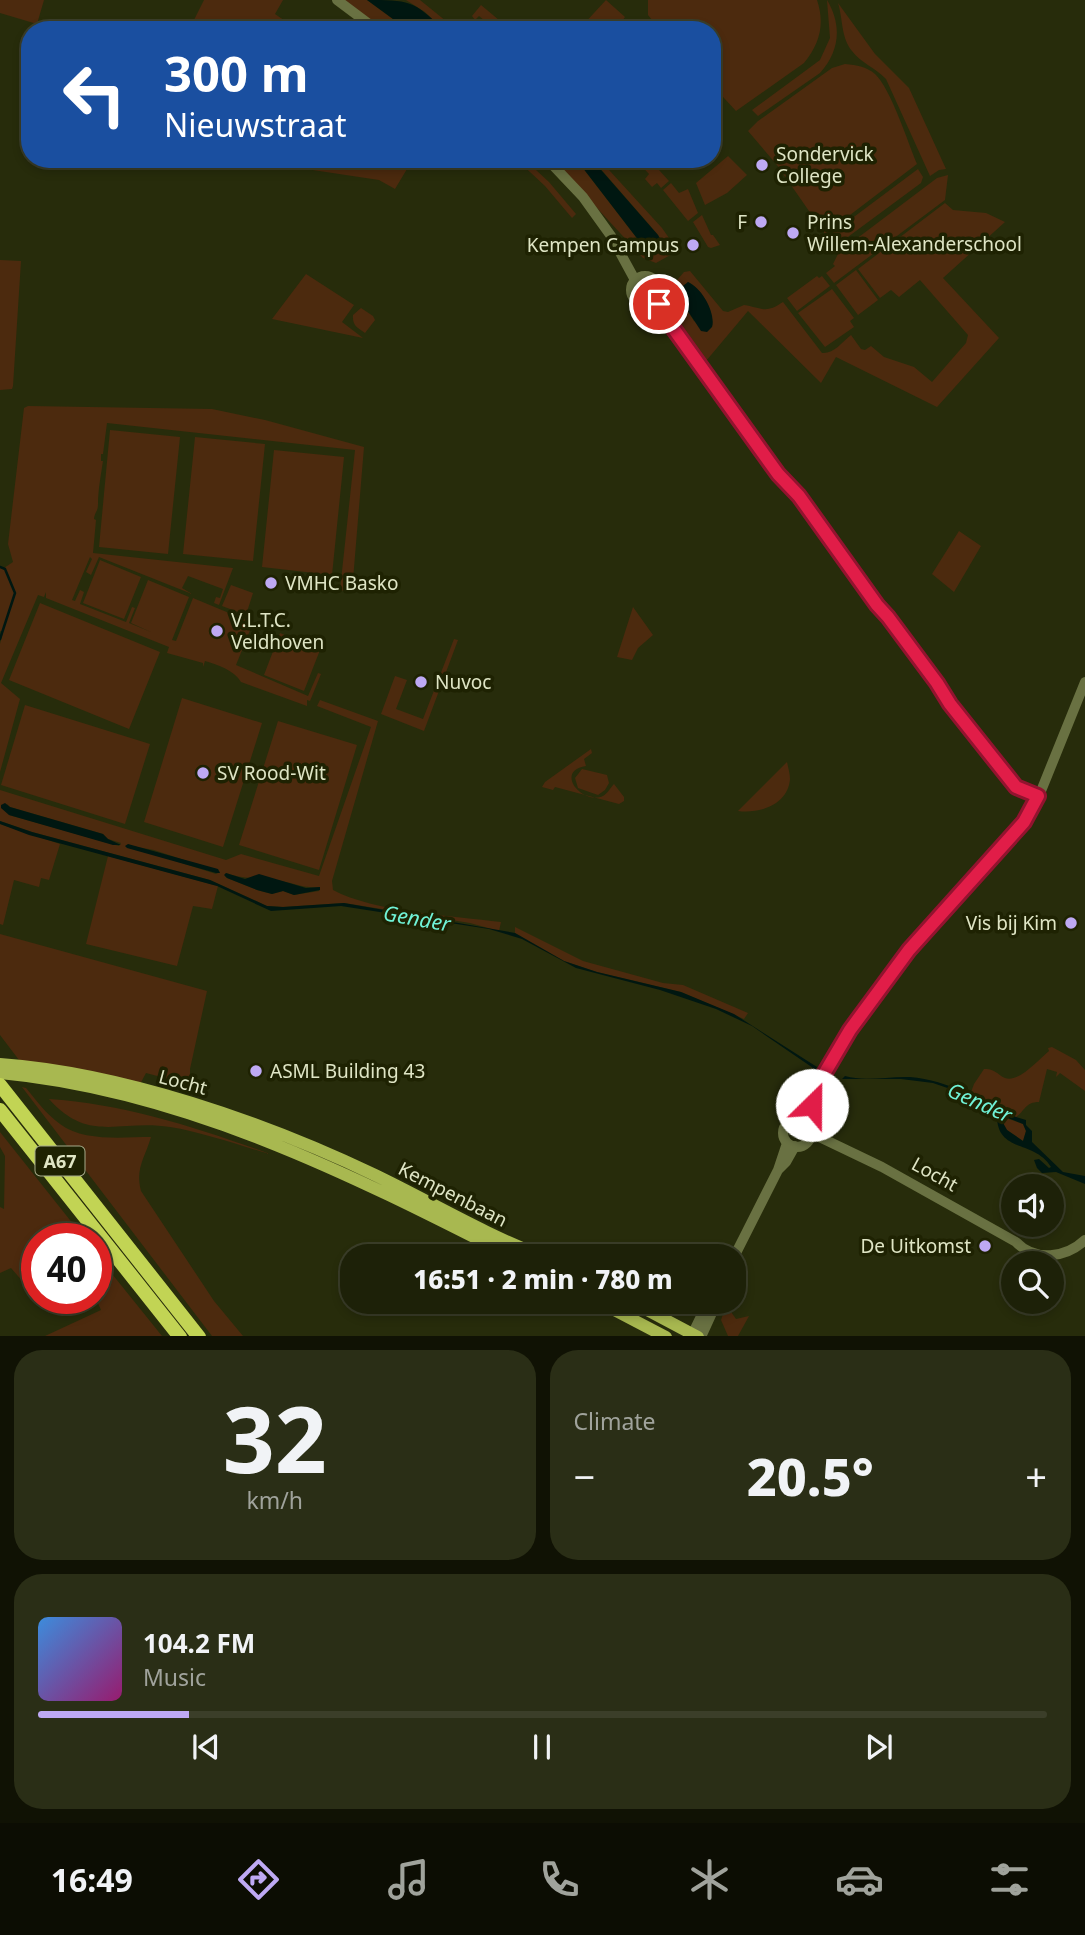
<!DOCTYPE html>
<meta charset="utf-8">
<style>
:root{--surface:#1d2108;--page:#2a2e16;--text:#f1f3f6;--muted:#a0a39c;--line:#3b3e29;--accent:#bea9f4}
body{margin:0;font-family:"Noto Sans",sans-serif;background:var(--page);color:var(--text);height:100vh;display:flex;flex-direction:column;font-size:26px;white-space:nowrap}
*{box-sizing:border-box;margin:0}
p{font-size:23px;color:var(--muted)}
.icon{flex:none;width:38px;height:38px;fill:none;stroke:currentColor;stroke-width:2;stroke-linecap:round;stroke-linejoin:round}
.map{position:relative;height:1336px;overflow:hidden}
.details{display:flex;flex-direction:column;gap:14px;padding:14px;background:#101204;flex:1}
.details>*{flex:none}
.top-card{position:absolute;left:21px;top:21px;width:700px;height:147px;border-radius:28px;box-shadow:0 4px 10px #0003,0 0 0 2px var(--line);background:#1a4fa0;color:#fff;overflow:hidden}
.controls{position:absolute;left:1001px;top:1174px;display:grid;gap:14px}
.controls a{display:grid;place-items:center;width:63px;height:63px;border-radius:50%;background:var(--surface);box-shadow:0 4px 10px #0003,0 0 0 2px var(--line);font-size:35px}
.speed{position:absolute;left:21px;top:1223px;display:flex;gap:14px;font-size:35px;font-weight:700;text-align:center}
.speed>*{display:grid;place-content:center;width:91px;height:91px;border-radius:50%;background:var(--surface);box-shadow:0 4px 10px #0003,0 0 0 2px var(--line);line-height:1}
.speed .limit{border:10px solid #d22;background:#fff;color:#111}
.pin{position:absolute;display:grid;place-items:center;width:60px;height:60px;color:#fff;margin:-30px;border:4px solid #fff;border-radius:50%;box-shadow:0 2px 7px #0007}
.me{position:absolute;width:77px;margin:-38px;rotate:23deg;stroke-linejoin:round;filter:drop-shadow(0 0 5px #0008)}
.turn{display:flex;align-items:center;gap:24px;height:147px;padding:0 28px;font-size:32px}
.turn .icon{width:91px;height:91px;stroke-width:2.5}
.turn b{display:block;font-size:49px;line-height:60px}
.big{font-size:52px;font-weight:800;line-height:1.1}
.details .widget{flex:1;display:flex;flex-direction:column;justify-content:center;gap:10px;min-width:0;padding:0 24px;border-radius:28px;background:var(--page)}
.details .dial{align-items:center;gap:0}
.dial b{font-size:91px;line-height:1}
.song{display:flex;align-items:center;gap:21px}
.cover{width:84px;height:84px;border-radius:10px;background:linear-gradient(135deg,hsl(210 70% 55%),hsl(320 70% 35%))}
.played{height:7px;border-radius:4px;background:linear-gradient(90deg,var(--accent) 15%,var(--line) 15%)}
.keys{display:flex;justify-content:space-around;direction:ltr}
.heat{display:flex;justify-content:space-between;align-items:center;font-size:38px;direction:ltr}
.details .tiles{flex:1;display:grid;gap:14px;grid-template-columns:1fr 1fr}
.widget:last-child{grid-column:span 2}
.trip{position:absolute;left:340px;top:1244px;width:406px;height:70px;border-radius:28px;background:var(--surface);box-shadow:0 4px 10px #0003,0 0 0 2px var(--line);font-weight:800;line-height:70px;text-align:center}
.dock{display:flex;height:112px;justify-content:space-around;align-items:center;background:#0c0d03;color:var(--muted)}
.dock .icon{width:49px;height:49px}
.dock .current{color:var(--accent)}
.dock b{font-size:32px;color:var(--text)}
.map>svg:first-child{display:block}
.green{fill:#4c2a0e;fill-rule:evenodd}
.water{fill:#001711;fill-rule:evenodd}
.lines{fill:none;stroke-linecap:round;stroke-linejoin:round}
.stream{stroke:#001711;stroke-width:2.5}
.minor{stroke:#697142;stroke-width:10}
.major{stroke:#a8b850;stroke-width:12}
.highway{stroke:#c2d454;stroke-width:14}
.route-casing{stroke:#92132f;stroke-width:18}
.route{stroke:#e11d48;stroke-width:12}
.poi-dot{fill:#bea9f4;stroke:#1e2202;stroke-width:2.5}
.labels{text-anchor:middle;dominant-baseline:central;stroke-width:7;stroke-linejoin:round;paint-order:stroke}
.shield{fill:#1e2202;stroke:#a5aa8a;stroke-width:2}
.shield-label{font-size:18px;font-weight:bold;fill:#dfe5c5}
.poi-label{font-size:19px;fill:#dfe5c5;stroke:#1e2202;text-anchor:start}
.street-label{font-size:19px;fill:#dfe5c5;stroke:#1e2202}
.water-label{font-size:21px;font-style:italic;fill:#70f2d6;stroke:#1e2202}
</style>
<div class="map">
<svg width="1085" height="1337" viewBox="0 0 1085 1337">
<rect width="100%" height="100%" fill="#272c0b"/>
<path class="green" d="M0,0H44L37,24L0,13Z
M204,0H283L275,14L288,23L283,30H202L193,22Z
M344,0H367L408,30H383Z
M406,0H420L457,30H443L425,12Z
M606,0L625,17L616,30H595L582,26Z
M648,0H817C825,24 820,43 804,63L736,111L712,85V30H660L648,15Z
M827,0C842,25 840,51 820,73L758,116L752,110L820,60L830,38Z
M838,3L875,54L909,88L946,169L939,170L930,176L886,79C876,68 861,63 852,51C841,38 843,19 838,3Z
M481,5L511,30H496L479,16L475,20L472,16Z
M845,64C857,65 867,67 875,74C891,89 908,143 917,164L825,234L777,165L748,131L758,121L832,68Z
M728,156L747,175L727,193L705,205L696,183Z
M312,159H413L395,189L379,180L306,169Z
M516,159H524L549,182L576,214L572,218L545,186Z
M552,159H576L646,250L655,253L664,246L658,235L592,159H599L662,228L676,248L674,253L656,263L643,258Z
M635,159H649L669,181L661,188L657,183L652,187L645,179L649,174Z
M918,169L923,177L921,183L837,245L832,244L827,237Z
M948,175L945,200L834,283L826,273L835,266L833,264L839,252L937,178Z
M671,183L679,193L688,189L698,213L688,221L663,190Z
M945,203L953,210L986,213L1005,222L943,278L999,338L937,407L836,357L821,383L748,311L706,361C692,342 668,317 666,293L684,272L690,271L723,311L728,312L744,305C763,308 765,314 783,302L822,353C834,354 841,343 851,335L861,349L865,350L871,346L884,357L914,367L932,382L966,343L968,335L920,280L899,297L891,290L880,298L858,269ZM688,282C702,289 715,313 712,327L694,321L679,298Z
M702,215L711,235H713L720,245L711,248L708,247L693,222Z
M0,260L21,261L13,386L12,389L0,390Z
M856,270L878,300L858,315L836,285Z
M306,274L354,305L342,322L363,338L272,319Z
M817,276L819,278L822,276L830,286L797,311L787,298Z
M832,289L854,318L850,321L854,327L825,347L798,313Z
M361,308L373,316L375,320L365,333C358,328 352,326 353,315Z
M28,406L212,409L265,420L364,447L352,592L340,590L355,450L107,423L103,454H101V461H103C101,474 98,491 98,504C98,512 95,511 94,519L96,520L93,553L233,568L219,605L214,603L216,597L220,598L223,589L188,576L182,588L192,594L99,557L91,575L86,572L92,559L90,557L72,600L75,601L80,590L84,592L80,604L126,622L132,607L135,608L129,623L151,632L131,623L148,580L189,597L172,640L176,641L193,598L253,623L236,665L308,696L318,673L321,674L310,701L307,700V706L241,682C234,670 218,665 205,661L203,667V663L167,653L169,647L46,598V592L44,597L38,595L1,683L20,699L0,772V644L3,632L0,631V567L4,568L13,562L8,544L24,408Z
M110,430L180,437L168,554L99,547Z
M195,437L265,444L253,561L183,554Z
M274,450L344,457L332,575L262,567Z
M959,531L981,546L954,592L932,574Z
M100,560L141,577L124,619L83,603Z
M231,585L253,593L246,615L222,606Z
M40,603L160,652L129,729L9,680Z
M633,607L653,635L638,648L632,660L617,657Z
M280,633L320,650L304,691L264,675Z
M454,639L458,640L424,731L381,714L395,676L407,680L396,709L423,719Z
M182,698L262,723L223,847L144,822Z
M320,700L378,721L332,881L333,890C374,912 453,916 501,922L499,931L470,923L344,903L283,907L267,906L210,880L32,832L0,821V790L226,860L241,854L319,876L371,727L317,706ZM7,804L10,807L103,834L108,839L121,843L119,846L9,815ZM126,845L154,850L220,872L216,874ZM226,873C246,880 256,877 276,880C291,882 304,889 320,887L319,891L294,895L283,891L272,894L257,890L227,878L225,876Z
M25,705L150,744L125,824L1,785Z
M278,721L357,745L319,870L239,845Z
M591,749L592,753L584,759L586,766C554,771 582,805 603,796C608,793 611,787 614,784L624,797V801L619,804L555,787L553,790L542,787L545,782Z
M787,762C788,767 790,774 790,779C788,805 759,814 738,811Z
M582,769L607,775L609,783L605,790L598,795L578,788L575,778Z
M0,824L60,844L49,880L41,878L39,887L14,880L3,925L0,924Z
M108,856L218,886L212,909L193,906L177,966L86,944Z
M515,927L583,961L663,983L683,985L748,1013L744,1019L681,992L597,972L564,961L515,933Z
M0,934L207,991L190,1069V1080L176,1081L146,1073L139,1086L19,1060L0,1035Z
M1052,1047L1076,1060L1085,1070V1091L1060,1073L1056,1077L1057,1072L1047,1069L1039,1102C1025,1102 1025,1111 1016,1117L970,1095L974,1084L984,1069C994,1068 997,1074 1005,1078C1019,1083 1039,1059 1049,1051L1048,1048Z
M22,1087L26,1088C36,1100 46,1114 60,1124C84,1142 122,1137 151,1137C145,1158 135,1168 141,1191L214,1301L243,1336H212Z
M49,1099C125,1104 198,1128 270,1154C238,1145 202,1132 170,1127C120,1119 89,1144 49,1099Z
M998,1115L1023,1124L1026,1131L1023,1141L1007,1130Z
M0,1132L85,1239H37V1298L11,1268L0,1273V1207L4,1209L5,1156L0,1147Z
M96,1254L162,1336H45L101,1310L96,1299Z
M727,1302H733L729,1309L736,1319L749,1316L738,1336H728L721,1320Z"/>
<path class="water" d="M367,0C407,0 415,0 443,30H408Z
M576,159H592L595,163L658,235L663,244L661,249L652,254L646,250Z
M688,282C702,288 716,313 712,327L707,332L701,331L680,299L679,289Z
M5,803L10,807L103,834L108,839L121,845H113L9,815L1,808V805Z
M0,821L32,832L210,880L267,906L283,907L344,903L515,933L564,961L597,972L681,992L734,1014L817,1067L816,1070L752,1026L716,1009L660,990L576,968L522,939L489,929L341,906L271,911L217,886L29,835L0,824Z
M128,844L218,869L220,873H216L127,848L125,846Z
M226,873L245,879L259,874L306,888L320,887V890L294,895L283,891L272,894L257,890L227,878L224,875Z
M845,1076C865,1082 889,1076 910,1077C949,1080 981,1101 1016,1117L1026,1120V1125L1032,1131V1142L1063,1172L1085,1176V1184L1056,1172L1042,1173L1037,1168L1034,1160L1039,1159L1049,1168L1051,1167C1034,1139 996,1154 997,1114L959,1092L933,1083L901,1079H842ZM998,1114L1023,1124L1026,1131L1023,1141L1007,1130Z"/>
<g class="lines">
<path class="stream" d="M0,567L5,569L15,593L0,639"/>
<path class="minor" d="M337,0L377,30
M547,159L583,197L611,236L635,280
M631 290a14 14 0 1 1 28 0a14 14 0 1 1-28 0Z
M656,299L668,321L778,474L799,496L877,605L888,617L937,683L950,704L1016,787L1039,796
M783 1133a14 14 0 1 1 28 0a14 14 0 1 1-28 0Z
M806,1122L817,1086L851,1030L909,950L943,910L960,895L1024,822L1039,796L1085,682
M811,1133L882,1167L1016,1242C1035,1262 1066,1258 1085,1240
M778,1170L786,1162L795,1146
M733,1259L778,1170L787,1143
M691,1337L708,1302
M701,1337L717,1302"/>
<path class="major" d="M0,1064C123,1073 264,1122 375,1175C431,1202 484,1234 542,1256
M0,1073C183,1090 350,1174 511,1256
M599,1302L666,1337
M632,1302L698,1337"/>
<path class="highway" d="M0,1085L199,1337
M0,1110L180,1337"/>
</g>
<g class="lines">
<defs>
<path id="route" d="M659,304L668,321L778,474L799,496L877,605L888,617L937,683L950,704L1016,787L1038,796L1024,822L909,950L850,1030L817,1086L812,1105"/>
</defs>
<use href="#route" class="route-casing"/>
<use href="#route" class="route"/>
</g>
<g class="poi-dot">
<circle cx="762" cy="165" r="7"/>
<circle cx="761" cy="222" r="7"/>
<circle cx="793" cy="233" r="7"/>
<circle cx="693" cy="245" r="7"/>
<circle cx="271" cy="583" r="7"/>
<circle cx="217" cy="631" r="7"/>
<circle cx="421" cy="682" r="7"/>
<circle cx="203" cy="773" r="7"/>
<circle cx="1071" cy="923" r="7"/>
<circle cx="256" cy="1071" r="7"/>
<circle cx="985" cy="1246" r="7"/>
</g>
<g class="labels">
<rect class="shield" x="35.5" y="1146.5" width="49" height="29" rx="5"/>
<g class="shield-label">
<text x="60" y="1161">A67</text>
</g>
<g class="poi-label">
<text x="776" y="154">Sondervick<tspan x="776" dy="22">College</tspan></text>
<text x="747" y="222" text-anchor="end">F</text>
<text x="807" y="222">Prins<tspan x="807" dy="22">Willem-Alexanderschool</tspan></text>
<text x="679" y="245" text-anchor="end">Kempen Campus</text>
<text x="285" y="583">VMHC Basko</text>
<text x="231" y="620">V.L.T.C.<tspan x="231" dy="22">Veldhoven</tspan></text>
<text x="435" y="682">Nuvoc</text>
<text x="217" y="773">SV Rood-Wit</text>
<text x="1057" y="923" text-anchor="end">Vis bij Kim</text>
<text x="270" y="1071">ASML Building 43</text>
<text x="971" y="1246" text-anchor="end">De Uitkomst</text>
</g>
<g class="street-label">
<text transform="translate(183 1082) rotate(15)">Locht</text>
<text transform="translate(935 1174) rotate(29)">Locht</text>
<text transform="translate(453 1194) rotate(27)">Kempenbaan</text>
</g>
<g class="water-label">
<text transform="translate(417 918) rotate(10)">Gender</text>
<text transform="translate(980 1102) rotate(24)">Gender</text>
</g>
</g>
</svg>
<div class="controls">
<a><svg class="icon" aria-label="sound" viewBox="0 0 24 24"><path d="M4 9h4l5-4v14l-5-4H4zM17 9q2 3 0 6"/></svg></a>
<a><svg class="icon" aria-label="search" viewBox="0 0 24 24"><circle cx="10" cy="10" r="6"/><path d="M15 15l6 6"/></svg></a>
</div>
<div class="speed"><div class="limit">40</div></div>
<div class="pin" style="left:659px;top:304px;background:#d93025"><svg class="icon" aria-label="arrive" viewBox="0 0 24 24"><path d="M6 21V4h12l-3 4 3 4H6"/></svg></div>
<svg class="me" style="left:812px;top:1105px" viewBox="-20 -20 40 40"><circle r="19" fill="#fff"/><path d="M0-13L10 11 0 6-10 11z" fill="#e11d48"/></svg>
<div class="trip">16:51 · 2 min · 780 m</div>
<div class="top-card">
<div class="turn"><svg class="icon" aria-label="left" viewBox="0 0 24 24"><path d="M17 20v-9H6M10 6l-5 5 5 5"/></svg><div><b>300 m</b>Nieuwstraat</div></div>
</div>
</div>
<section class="details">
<div class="tiles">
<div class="widget dial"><b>32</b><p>km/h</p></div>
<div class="widget"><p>Climate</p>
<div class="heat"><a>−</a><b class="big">20.5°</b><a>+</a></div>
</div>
<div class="widget">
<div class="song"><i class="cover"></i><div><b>104.2 FM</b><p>Music</p></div></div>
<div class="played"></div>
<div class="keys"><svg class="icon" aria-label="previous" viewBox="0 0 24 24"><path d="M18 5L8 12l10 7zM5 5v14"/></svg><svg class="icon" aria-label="pause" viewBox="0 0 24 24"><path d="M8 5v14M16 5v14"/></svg><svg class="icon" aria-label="next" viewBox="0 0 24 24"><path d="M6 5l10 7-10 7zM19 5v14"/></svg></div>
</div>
</div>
</section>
<nav class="dock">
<b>16:49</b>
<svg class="icon current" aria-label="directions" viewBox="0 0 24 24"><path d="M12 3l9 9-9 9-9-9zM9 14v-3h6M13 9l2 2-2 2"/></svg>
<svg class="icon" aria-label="music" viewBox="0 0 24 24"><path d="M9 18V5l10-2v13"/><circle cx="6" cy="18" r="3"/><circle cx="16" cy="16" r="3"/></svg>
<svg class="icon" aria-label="phone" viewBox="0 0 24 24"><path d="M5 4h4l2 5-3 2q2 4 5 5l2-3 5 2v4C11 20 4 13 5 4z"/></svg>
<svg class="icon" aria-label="climate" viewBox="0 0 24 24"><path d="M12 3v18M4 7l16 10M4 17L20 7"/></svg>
<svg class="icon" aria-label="car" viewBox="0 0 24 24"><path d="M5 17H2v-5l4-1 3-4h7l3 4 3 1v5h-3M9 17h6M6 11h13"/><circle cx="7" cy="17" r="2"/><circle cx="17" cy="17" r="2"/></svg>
<svg class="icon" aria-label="filters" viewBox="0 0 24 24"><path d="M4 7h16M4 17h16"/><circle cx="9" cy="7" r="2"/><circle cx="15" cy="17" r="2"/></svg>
</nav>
